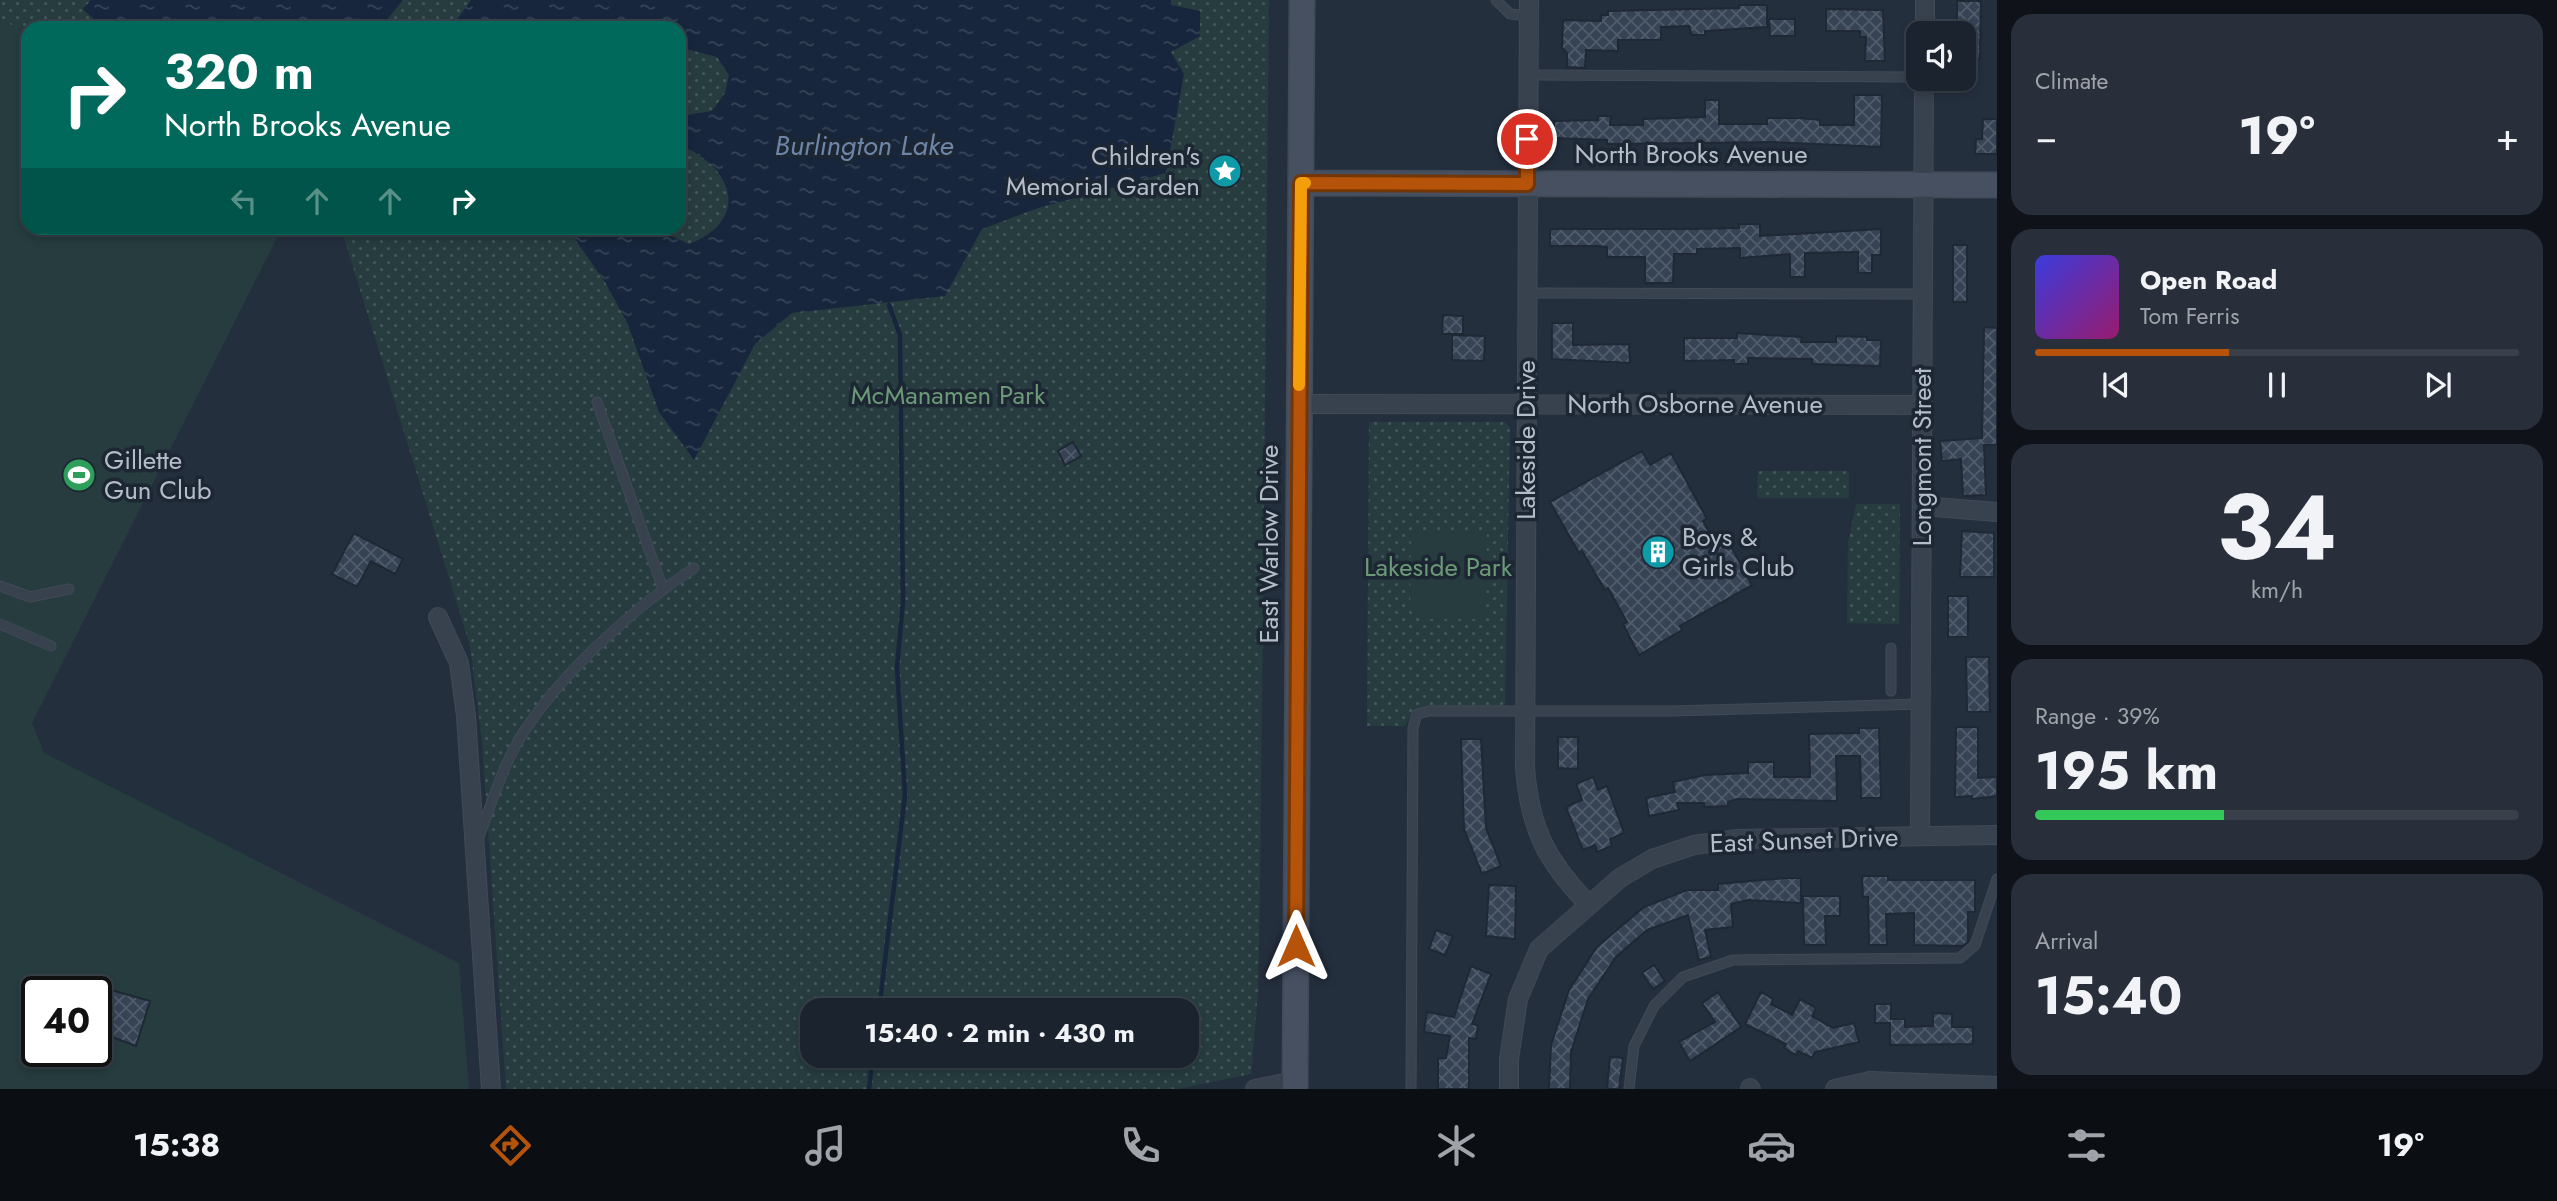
<!DOCTYPE html>
<meta charset="utf-8">
<style>
:root{--surface:#1b232e;--page:#282f3a;--text:#f1f3f6;--muted:#a0a4aa;--line:#39404a;--accent:#b45309}
body{margin:0;font-family:Jost,sans-serif;background:var(--page);color:var(--text);height:100vh;display:flex;flex-direction:column;font-size:26px;white-space:nowrap}
*{box-sizing:border-box;margin:0}
p{font-size:23px;color:var(--muted)}
.icon{flex:none;width:38px;height:38px;fill:none;stroke:currentColor;stroke-width:2;stroke-linecap:round;stroke-linejoin:round}
.map{position:relative;flex:1;overflow:hidden}
.sheet{display:flex;flex-direction:column;gap:14px;padding:14px;background:#0f1319;width:560px}
.sheet>*{flex:none}
.hud{position:absolute;left:21px;top:21px;width:665px;height:214px;border-radius:21px;box-shadow:0 4px 10px #0003,0 0 0 2px var(--line);background:#00695c;color:#fff;overflow:hidden}
.controls{position:absolute;left:1906px;top:21px;display:grid;gap:14px}
.controls a{display:grid;place-items:center;width:70px;height:70px;border-radius:14px;background:var(--surface);box-shadow:0 4px 10px #0003,0 0 0 2px var(--line);font-size:35px}
.speed{position:absolute;left:21px;top:976px;display:flex;gap:14px;font-size:35px;font-weight:700;text-align:center}
.speed>*{display:grid;place-content:center;width:91px;height:91px;border-radius:50%;background:var(--surface);box-shadow:0 4px 10px #0003,0 0 0 2px var(--line);line-height:1}
.speed .limit{border:4px solid #111;border-radius:10px;background:#fff;color:#111}
.pin{position:absolute;display:grid;place-items:center;width:60px;height:60px;color:#fff;margin:-30px;border:4px solid #fff;border-radius:50%;box-shadow:0 2px 7px #0007}
.me{position:absolute;width:77px;margin:-38px;rotate:0deg;stroke-linejoin:round;filter:drop-shadow(0 0 5px #0008)}
.turn{display:flex;align-items:center;gap:24px;height:147px;padding:0 28px;font-size:32px}
.turn .icon{width:91px;height:91px;stroke-width:2.5}
.turn b{display:block;font-size:49px;line-height:60px}
.lanes{display:flex;align-items:center;height:66px;padding:0 28px;background:#0003;justify-content:center;gap:35px;direction:ltr}
.lanes .off{opacity:.35}
.big{font-size:52px;font-weight:700;line-height:1.1}
.sheet .card{flex:1;display:flex;flex-direction:column;justify-content:center;gap:10px;min-width:0;padding:0 24px;border-radius:21px;background:var(--page)}
.sheet .dial{align-items:center;gap:0}
.dial b{font-size:91px;line-height:1}
.song{display:flex;align-items:center;gap:21px}
.cover{width:84px;height:84px;border-radius:10px;background:linear-gradient(135deg,hsl(240 70% 55%),hsl(320 70% 35%))}
.played{height:7px;border-radius:4px;background:linear-gradient(90deg,var(--accent) 40%,var(--line) 40%)}
.keys{display:flex;justify-content:space-around;direction:ltr}
.heat{display:flex;justify-content:space-between;align-items:center;font-size:38px;direction:ltr}
.charge{height:10px;border-radius:5px;background:linear-gradient(90deg,#34c759 39%,var(--line) 0)}
.trip{position:absolute;left:800px;top:998px;width:399px;height:70px;border-radius:21px;background:var(--surface);box-shadow:0 4px 10px #0003,0 0 0 2px var(--line);font-weight:700;line-height:70px;text-align:center}
.tabs{display:flex;height:112px;justify-content:space-around;align-items:center;background:#0b0e12;color:var(--muted)}
.tabs .icon{width:49px;height:49px}
.tabs .selected{color:var(--accent)}
.tabs b{font-size:32px;color:var(--text)}
main{display:flex;flex:1;min-height:0}
.map>svg:first-child{display:block}
.park{fill:url(#park-dots);fill-rule:evenodd}
.garden{fill:#263c3f;fill-rule:evenodd}
.water{fill:url(#water-ripples)}
.lines{fill:none;stroke-linecap:round;stroke-linejoin:round}
.stream{stroke:#17263c;stroke-width:4.5}
.building{fill:url(#building-cross-hatch);stroke:#1f2835;stroke-width:2}
.lane-casing{stroke:#414a57;stroke-width:11}
.street-casing{stroke:#414a57;stroke-width:20}
.secondary-casing{stroke:#414a57;stroke-width:27}
.lane{stroke:#38414e;stroke-width:9}
.street{stroke:#38414e;stroke-width:18}
.secondary{stroke:#465061;stroke-width:24}
.route-casing{stroke:#753606;stroke-width:18}
.route{stroke:#b45309;stroke-width:12}
.slow{stroke:#f59e0b;stroke-width:12}
.labels{text-anchor:middle;dominant-baseline:central;stroke-width:7;stroke-linejoin:round;paint-order:stroke}
.street-label{font-size:26px;fill:#b4bcc9;stroke:#1d2633}
.poi-label{font-size:26px;fill:#b4bcc9;stroke:#1d2633;text-anchor:start}
.park-label{font-size:26px;fill:#6b9a76;stroke:#1d2633}
.water-label{font-size:28px;font-style:italic;fill:#6d86a8;stroke:#1d2633}
</style>
<main>
<div class="map">
<svg width="1997" height="1089" viewBox="0 0 1997 1089">
<defs>
<pattern id="park-dots" width="8" height="8" patternUnits="userSpaceOnUse" patternTransform="scale(1.75)"><rect width="8" height="8" fill="#263c3f"/><path d="M2 2h.1M6 6h.1" fill="none" stroke="#435659" stroke-width="1.8" stroke-linecap="round"/></pattern>
<pattern id="water-ripples" width="26" height="14" patternUnits="userSpaceOnUse" patternTransform="scale(1.75)"><rect width="26" height="14" fill="#17263c"/><path d="M2 4q2-2 4 0t4 0M15 11q2-2 4 0t4 0" fill="none" stroke="#364457"/></pattern>
<pattern id="building-cross-hatch" width="8" height="8" patternUnits="userSpaceOnUse" patternTransform="scale(1.75)"><rect width="8" height="8" fill="#364354"/><path d="M0 0l8 8M0 8l8-8" fill="none" stroke="#515c6b"/></pattern>
</defs>
<rect width="100%" height="100%" fill="#242f3e"/>
<path class="park" d="M0,0H1269L1260,890L1258,993L1251,1074L1177,1089H506L482,741L470,646L341,228H679V28H28V34L0,19ZM812,1010H1186V1055H812Z
M1369,422H1504L1510,427L1505,707L1425,706L1412,713L1405,726H1367Z
M1758,471H1849V498H1757Z
M1856,504H1900L1899,624L1847,623L1848,543Z"/>
<path class="garden" d="M0,19L28,34V228H282L32,723L44,753L459,963L469,1089H0ZM37,992H96V1052H37Z
M1411,533L1487,534L1486,619H1424L1410,609Z"/>
<path class="water" d="M91,0H403L380,28H103L83,9Z
M471,0H1171V5L1200,11V36L1171,52L1184,74L1166,173L1038,208L982,229L945,296L792,313L755,344L694,460L659,412L627,322L605,282L574,238L558,228H654L689,244C752,219 733,166 679,145V116L712,111L725,93L729,75L717,57L679,47V28H451Z"/>
<g class="lines">
<path class="stream" d="M879,1010L905,795L897,667L903,602L900,335L889,305
M869,1089L873,1055"/>
</g>
<path class="building" d="M1957,1H1981L1980,59L1964,58V33H1957Z
M1739,5H1767V27L1705,31V35H1692L1689,26L1661,27V40H1618V51L1586,50L1585,68L1567,67V53L1562,48L1563,20L1601,21V15H1608V11L1739,8Z
M1826,9L1883,10L1885,61H1865L1866,37H1860V31H1826Z
M1769,19H1795V36H1770Z
M1854,95H1882L1881,147L1774,142L1607,144V140L1554,138V121L1598,120V116H1611L1610,125H1643V119L1705,117V100H1719V124H1767V118H1800L1820,120V125H1854Z
M1983,119H1997V154H1975L1976,139H1982Z
M1739,224H1760V236L1881,229V255H1872V273H1858V252L1805,253V277H1790V254L1740,258V248L1697,249V254H1674L1673,283H1645V257H1607V247L1596,246H1550V229H1692L1739,228Z
M1953,245H1967V302H1953Z
M1443,315L1463,316V334H1442Z
M1552,323H1573V345L1629,344L1630,363L1552,359Z
M1984,327L1997,328V445H1984L1986,495L1963,496L1961,459L1942,461L1940,441L1982,438Z
M1737,333L1802,337L1801,342H1836V336L1867,337V340H1881L1880,366L1812,364V359L1748,358V364H1734V360L1684,361V338H1737Z
M1452,335L1485,336L1484,361L1452,360Z
M1073,442L1081,456L1065,465L1058,451Z
M1642,451L1650,465L1671,453L1707,519L1703,521L1717,547L1728,541L1752,585L1680,626L1682,630L1639,655L1623,624L1627,622L1608,588L1605,590L1582,551L1579,553L1550,502Z
M1962,531L1994,533V577H1960Z
M354,533L403,559L395,574L371,561L357,587L332,574Z
M1948,596H1968V637H1948Z
M1966,657H1989L1990,712H1967Z
M1956,727H1978V778L1997,777V796L1972,799V796L1955,797Z
M1859,728H1879L1881,798H1861L1860,756H1836L1837,801L1737,799L1728,802V806L1704,807V803H1677L1679,810L1649,816L1646,798L1675,792L1673,782L1705,775L1748,773V762H1774V777H1810L1809,734L1859,733Z
M1558,737H1578V769L1558,768Z
M1461,739H1481L1486,828L1501,866L1482,874L1464,829Z
M1593,777L1598,790L1607,786L1624,833L1610,839L1612,846L1597,852L1595,845L1583,850L1566,807L1582,800L1576,784Z
M1862,876H1888V880H1975V912H1968V942L1963,946L1914,945V913L1886,914L1887,945H1869L1868,897H1863Z
M1786,878H1801V903L1748,900L1731,904L1733,927L1705,930L1711,957L1699,960L1688,915L1647,930L1616,957L1588,999L1571,1052L1570,1089H1549L1551,1045L1569,990L1597,947L1644,907L1687,890H1718V884Z
M1489,885L1516,886L1515,939L1486,936Z
M1803,896H1840V916H1825L1826,945H1804Z
M1436,930L1453,936L1445,955L1429,949Z
M1654,965L1665,981L1653,989L1642,973Z
M1471,966L1491,974L1472,1024L1478,1025L1476,1039L1469,1038V1089H1438V1058H1446L1450,1036L1424,1032L1427,1012L1454,1017Z
M100,987L150,1001L136,1046L96,1031V1000Z
M1718,992L1741,1027L1690,1061L1679,1042L1715,1022L1702,1003Z
M1761,992L1773,999L1771,1004L1792,1015L1800,999L1816,1008L1812,1016L1833,1028L1854,1023L1859,1042L1815,1052L1812,1058L1798,1051L1796,1055L1784,1048L1786,1044L1745,1024Z
M1875,1004H1891V1019H1905V1027L1933,1026V1013L1952,1014V1027H1973V1044L1890,1045V1023H1875Z
M1610,1057L1623,1058L1619,1089H1607Z"/>
<g class="lines">
<defs>
<path id="lane" d="M1496,0L1510,14L1528,16
M1527,75L1918,77
M1527,293L1923,294
M597,402L663,589
M0,586L30,597L69,589
M0,624L51,646
M1891,648V691
M478,840C492,803 504,760 527,727C567,668 635,607 694,568
M1411,1089L1413,728L1417,714L1429,711H1672L1921,704
M1629,1089L1634,1046L1654,1006L1683,977L1733,960L1960,958L1975,945L1997,879"/>
<path id="street" d="M1529,0L1525,768C1530,829 1546,860 1588,904
M1925,33V0
M1299,404L1923,405
M1922,506L1997,512
M438,617L459,663L466,716L491,1089
M1920,836L1924,79
M1750,1088L1751,1089
M1255,1089L1295,1081
M1509,1089V1059L1518,999L1539,949L1620,878L1652,859L1694,845L1738,839L1997,835
M1835,1089L1870,1081L1997,1086"/>
<path id="secondary" d="M1301,183L1997,185
M1295,1089L1302,0"/>
</defs>
<use href="#lane" class="lane-casing"/>
<use href="#street" class="street-casing"/>
<use href="#secondary" class="secondary-casing"/>
<use href="#lane" class="lane"/>
<use href="#street" class="street"/>
<use href="#secondary" class="secondary"/>
</g>
<g class="lines">
<defs>
<path id="route" d="M1296,946L1301,183L1527,184V139"/>
</defs>
<use href="#route" class="route-casing"/>
<use href="#route" class="route"/>
<path class="slow" d="M1299,385L1301,183H1305"/>
</g>
<defs>
<symbol id="sight-disc" viewBox="-11 -11 22 22"><circle r="9.5" fill="#0f9aa8" stroke="#1d2633"/><path d="M0-6L1.8-2.2L6-1.7L2.9 1.2L3.7 5.4L0 3.3L-3.7 5.4L-2.9 1.2L-6-1.7L-1.8-2.2Z" fill="#fff"/></symbol>
<symbol id="stadium-disc" viewBox="-11 -11 22 22"><circle r="9.5" fill="#2e9e5b" stroke="#1d2633"/><path d="M0-5a6.5 5 0 1 0 0 10a6.5 5 0 1 0 0-10ZM-3.5-1.8h7v3.6h-7Z" fill="#fff"/></symbol>
<symbol id="building-disc" viewBox="-11 -11 22 22"><circle r="9.5" fill="#0f9aa8" stroke="#1d2633"/><path d="M-4-6H4V6H1V3H-1V6H-4ZM-2.5-4.3h1.7v1.8h-1.7ZM.8-4.3h1.7v1.8H.8ZM-2.5-1h1.7V.8h-1.7ZM.8-1h1.7V.8H.8Z" fill="#fff"/></symbol>
</defs>
<g fill-rule="evenodd">
<use href="#sight-disc" x="1206" y="152" width="38" height="38"/>
<use href="#stadium-disc" x="60" y="456" width="38" height="38"/>
<use href="#building-disc" x="1639" y="533" width="38" height="38"/>
</g>
<g class="labels">
<g class="street-label">
<text x="1691" y="154">North Brooks Avenue</text>
<text x="1695" y="404">North Osborne Avenue</text>
<text transform="translate(1526 440) rotate(-90)">Lakeside Drive</text>
<text transform="translate(1922 457) rotate(-90)">Longmont Street</text>
<text transform="translate(1269 544) rotate(-90)">East Warlow Drive</text>
<text transform="translate(1804 840) rotate(-2)">East Sunset Drive</text>
</g>
<g class="poi-label">
<text x="1200" y="156" text-anchor="end">Children's<tspan x="1200" dy="30">Memorial Garden</tspan></text>
<text x="104" y="460">Gillette<tspan x="104" dy="30">Gun Club</tspan></text>
<text x="1682" y="537">Boys &amp;<tspan x="1682" dy="30">Girls Club</tspan></text>
</g>
<g class="park-label">
<text x="948" y="395">McManamen Park</text>
<text x="1438" y="567">Lakeside Park</text>
</g>
<g class="water-label">
<text x="864" y="145">Burlington Lake</text>
</g>
</g>
</svg>
<div class="controls">
<a><svg class="icon" aria-label="sound" viewBox="0 0 24 24"><path d="M4 9h4l5-4v14l-5-4H4zM17 9q2 3 0 6"/></svg></a>
</div>
<div class="speed"><div class="limit">40</div></div>
<div class="pin" style="left:1527px;top:139px;background:#d93025"><svg class="icon" aria-label="arrive" viewBox="0 0 24 24"><path d="M6 21V4h12l-3 4 3 4H6"/></svg></div>
<svg class="me" style="left:1296px;top:946px" viewBox="-20 -20 40 40"><path d="M0-17L14 15 0 8-14 15z" fill="#b45309" stroke="#fff" stroke-width="4"/></svg>
<div class="trip">15:40 · 2 min · 430 m</div>
<div class="hud">
<div class="turn"><svg class="icon" aria-label="right" viewBox="0 0 24 24"><path d="M7 20v-9h11M14 6l5 5-5 5"/></svg><div><b>320 m</b>North Brooks Avenue</div></div>
<div class="lanes"><svg class="icon off" aria-label="left" viewBox="0 0 24 24"><path d="M17 20v-9H6M10 6l-5 5 5 5"/></svg><svg class="icon off" aria-label="ahead" viewBox="0 0 24 24"><path d="M12 20V5M6 11l6-6 6 6"/></svg><svg class="icon off" aria-label="ahead" viewBox="0 0 24 24"><path d="M12 20V5M6 11l6-6 6 6"/></svg><svg class="icon" aria-label="right" viewBox="0 0 24 24"><path d="M7 20v-9h11M14 6l5 5-5 5"/></svg></div>
</div>
</div>
<section class="sheet">
<div class="card"><p>Climate</p>
<div class="heat"><a>−</a><b class="big">19°</b><a>+</a></div>
</div>
<div class="card">
<div class="song"><i class="cover"></i><div><b>Open Road</b><p>Tom Ferris</p></div></div>
<div class="played"></div>
<div class="keys"><svg class="icon" aria-label="previous" viewBox="0 0 24 24"><path d="M18 5L8 12l10 7zM5 5v14"/></svg><svg class="icon" aria-label="pause" viewBox="0 0 24 24"><path d="M8 5v14M16 5v14"/></svg><svg class="icon" aria-label="next" viewBox="0 0 24 24"><path d="M6 5l10 7-10 7zM19 5v14"/></svg></div>
</div>
<div class="card dial"><b>34</b><p>km/h</p></div>
<div class="card"><p>Range · 39%</p><b class="big">195 km</b><div class="charge"></div></div>
<div class="card"><p>Arrival</p><b class="big">15:40</b></div>
</section>
</main>
<nav class="tabs">
<b>15:38</b>
<svg class="icon selected" aria-label="directions" viewBox="0 0 24 24"><path d="M12 3l9 9-9 9-9-9zM9 14v-3h6M13 9l2 2-2 2"/></svg>
<svg class="icon" aria-label="music" viewBox="0 0 24 24"><path d="M9 18V5l10-2v13"/><circle cx="6" cy="18" r="3"/><circle cx="16" cy="16" r="3"/></svg>
<svg class="icon" aria-label="phone" viewBox="0 0 24 24"><path d="M5 4h4l2 5-3 2q2 4 5 5l2-3 5 2v4C11 20 4 13 5 4z"/></svg>
<svg class="icon" aria-label="climate" viewBox="0 0 24 24"><path d="M12 3v18M4 7l16 10M4 17L20 7"/></svg>
<svg class="icon" aria-label="car" viewBox="0 0 24 24"><path d="M5 17H2v-5l4-1 3-4h7l3 4 3 1v5h-3M9 17h6M6 11h13"/><circle cx="7" cy="17" r="2"/><circle cx="17" cy="17" r="2"/></svg>
<svg class="icon" aria-label="filters" viewBox="0 0 24 24"><path d="M4 7h16M4 17h16"/><circle cx="9" cy="7" r="2"/><circle cx="15" cy="17" r="2"/></svg>
<b>19°</b>
</nav>
